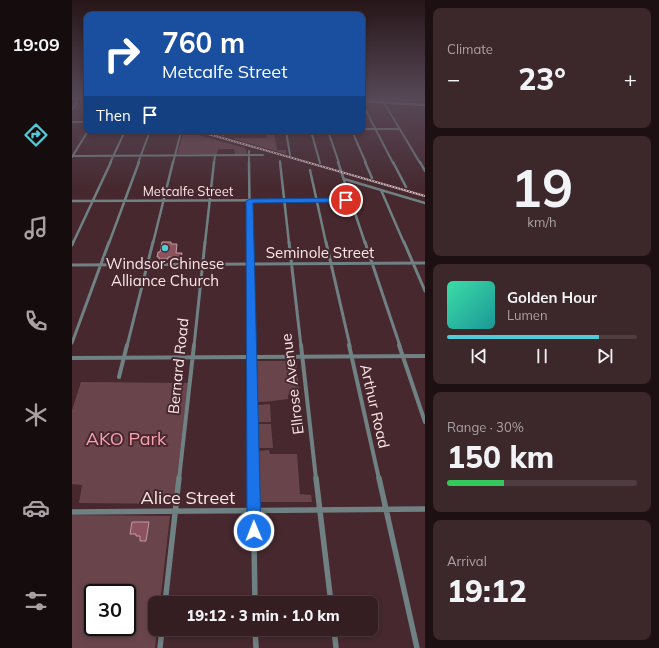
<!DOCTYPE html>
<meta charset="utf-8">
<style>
:root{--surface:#341e22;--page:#3c272a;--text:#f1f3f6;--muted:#a9a2a5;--line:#4e3c40;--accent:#52cbd9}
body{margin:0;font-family:Mulish,sans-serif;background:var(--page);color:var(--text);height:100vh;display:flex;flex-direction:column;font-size:15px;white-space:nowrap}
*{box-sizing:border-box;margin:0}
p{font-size:13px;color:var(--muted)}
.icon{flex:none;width:22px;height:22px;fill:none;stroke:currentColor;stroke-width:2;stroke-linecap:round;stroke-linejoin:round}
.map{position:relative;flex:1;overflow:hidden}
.details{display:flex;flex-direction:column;gap:8px;padding:8px;background:#1d1013;width:234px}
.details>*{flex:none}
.top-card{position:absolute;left:12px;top:12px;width:281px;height:122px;border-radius:8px;box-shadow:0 2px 6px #0003,0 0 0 1px var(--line);background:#1a4fa0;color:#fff;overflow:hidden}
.speed{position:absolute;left:12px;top:584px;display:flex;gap:8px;font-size:20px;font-weight:700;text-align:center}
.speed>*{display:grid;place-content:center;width:52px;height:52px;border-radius:50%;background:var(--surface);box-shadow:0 2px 6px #0003,0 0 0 1px var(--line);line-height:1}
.speed .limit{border:2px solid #111;border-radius:6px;background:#fff;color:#111}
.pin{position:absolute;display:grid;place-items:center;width:34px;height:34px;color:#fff;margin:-17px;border:2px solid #fff;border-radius:50%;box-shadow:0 1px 4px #0007}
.me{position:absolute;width:44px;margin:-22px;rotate:359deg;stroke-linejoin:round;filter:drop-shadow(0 0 3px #0008)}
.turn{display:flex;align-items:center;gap:14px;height:84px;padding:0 12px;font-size:18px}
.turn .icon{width:52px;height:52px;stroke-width:2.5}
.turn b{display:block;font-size:28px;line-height:34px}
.then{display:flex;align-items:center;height:38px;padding:0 12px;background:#0003;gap:8px;font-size:15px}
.big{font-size:30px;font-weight:800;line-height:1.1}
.details .tile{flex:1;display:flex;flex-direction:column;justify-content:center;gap:6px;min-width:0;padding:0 14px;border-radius:8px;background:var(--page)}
.details .dial{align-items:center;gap:0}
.dial b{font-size:52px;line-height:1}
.song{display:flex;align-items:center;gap:12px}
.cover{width:48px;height:48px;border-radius:6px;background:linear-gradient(135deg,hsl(160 70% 55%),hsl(180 70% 35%))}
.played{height:4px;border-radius:2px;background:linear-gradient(90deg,var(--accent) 80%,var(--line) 80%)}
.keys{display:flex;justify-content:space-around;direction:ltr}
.heat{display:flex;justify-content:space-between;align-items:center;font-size:22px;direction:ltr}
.charge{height:6px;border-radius:3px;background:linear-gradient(90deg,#34c759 30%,var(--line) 0)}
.trip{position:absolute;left:76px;top:596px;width:230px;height:40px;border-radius:8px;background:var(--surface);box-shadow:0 2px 6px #0003,0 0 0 1px var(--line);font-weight:800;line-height:40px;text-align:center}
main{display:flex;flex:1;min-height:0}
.dock{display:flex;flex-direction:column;width:72px;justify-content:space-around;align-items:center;background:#150c0e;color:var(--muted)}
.dock .icon{width:28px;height:28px}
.dock .selected{color:var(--accent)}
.dock b{font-size:18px;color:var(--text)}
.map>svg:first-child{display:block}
.green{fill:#69454b;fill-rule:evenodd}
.building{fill:#8c525e;stroke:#c29ca2}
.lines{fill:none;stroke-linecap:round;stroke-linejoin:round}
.minor-far4{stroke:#708183;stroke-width:2}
.minor-far3{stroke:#708183;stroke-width:2.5}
.minor-far2{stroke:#708183;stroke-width:3}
.minor-far1{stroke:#708183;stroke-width:4}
.minor{stroke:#708183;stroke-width:5.5}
.major{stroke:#abd0d4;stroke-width:2.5}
.rail-casing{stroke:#e0cacd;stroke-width:2}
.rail{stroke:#46282e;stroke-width:1;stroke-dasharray:1.5;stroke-linecap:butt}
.route{fill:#1a73e8;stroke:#114b97}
.poi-dot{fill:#52cbd9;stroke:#46282e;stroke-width:1.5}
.labels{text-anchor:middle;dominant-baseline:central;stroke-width:4;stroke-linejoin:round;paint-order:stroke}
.far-street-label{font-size:13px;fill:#fbe6e9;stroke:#46282e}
.street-label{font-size:15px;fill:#fbe6e9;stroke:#46282e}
.poi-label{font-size:15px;fill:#fbe6e9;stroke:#46282e}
.near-park-label{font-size:18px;fill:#faa0b1;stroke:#46282e}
.near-street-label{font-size:18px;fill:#fbe6e9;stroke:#46282e}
</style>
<main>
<nav class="dock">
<b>19:09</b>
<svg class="icon selected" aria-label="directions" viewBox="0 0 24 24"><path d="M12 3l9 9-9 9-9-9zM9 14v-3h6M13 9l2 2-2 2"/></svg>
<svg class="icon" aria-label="music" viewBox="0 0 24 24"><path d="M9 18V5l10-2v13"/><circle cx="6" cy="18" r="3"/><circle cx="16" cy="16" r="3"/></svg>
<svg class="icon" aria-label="phone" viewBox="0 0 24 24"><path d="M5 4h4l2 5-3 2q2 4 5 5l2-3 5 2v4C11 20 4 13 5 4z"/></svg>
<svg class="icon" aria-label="climate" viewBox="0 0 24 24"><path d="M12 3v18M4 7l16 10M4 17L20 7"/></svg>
<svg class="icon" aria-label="car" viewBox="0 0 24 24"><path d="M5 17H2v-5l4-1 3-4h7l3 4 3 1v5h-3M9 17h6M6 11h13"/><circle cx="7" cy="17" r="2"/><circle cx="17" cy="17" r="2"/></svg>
<svg class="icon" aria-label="filters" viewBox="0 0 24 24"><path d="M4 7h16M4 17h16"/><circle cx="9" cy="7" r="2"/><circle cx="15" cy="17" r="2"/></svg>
</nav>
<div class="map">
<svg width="353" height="648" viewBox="0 0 353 648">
<rect width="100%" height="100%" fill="#46282e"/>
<path class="green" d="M112,131L173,148L175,154H163L162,149H146L145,154H105Z
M194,131H202L205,150H214V154L162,139L163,138H195Z
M185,361H224L228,395H216V399C205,400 196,402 186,402Z
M9,382L116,383L102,504L7,503L10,485L0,484V410Z
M198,404L199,422H186V405Z
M186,424H199L201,448H187Z
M197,450L198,454H225L228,494L239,495L240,502H188L187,451Z
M0,515L98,516L88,603H83V629H85L83,648H0ZM21,593H55V627H21Z"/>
<path class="building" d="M90,242H99V244H105L104,253H110L109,258L96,257V259H87V257H85L86,252H88Z
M60,522H77L74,541H68V536H64V534H58Z"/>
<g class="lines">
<path class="minor-far4" d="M311,101L348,163
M290,103L321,163
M0,110L5,103
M0,122H15
M290,129H327
M151,131V135
M214,131L218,155
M239,131L248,163
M256,131L267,163
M280,131L294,163
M177,151V163
M0,156L191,155
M0,157L16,131
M208,161V163
M38,163L53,131
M66,163L78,131
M101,163L109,132
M142,163L143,155"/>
<path class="minor-far3" d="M177,162L178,243
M208,162L217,243
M266,162L293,243
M293,162L300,178
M321,162L334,187
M348,162L353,171
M238,170L254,243
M272,179L353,203
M309,190L332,243
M0,201L280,200
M1,243L39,162
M37,243L67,162
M81,243L101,162
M133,243L142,162"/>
<path class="minor-far2" d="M178,242L180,346
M217,242L229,346
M254,242L278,346
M293,242L328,346
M332,242L353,291
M0,245L1,242
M0,265L353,263
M0,343L37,242
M55,346L81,242
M122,346L133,242"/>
<path class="minor-far1" d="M180,345L181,479
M229,345L244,479
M277,345L307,479
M327,345L353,422
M0,358L353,356
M47,377L55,345
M107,479L122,345"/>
<path class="minor" d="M181,478L183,603
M244,478L259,603
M307,478L345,648
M0,512L353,509
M93,603L107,478
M183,629L184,648
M262,629L264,648
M88,648L90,629"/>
<path class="major" d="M290,101L353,105"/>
<defs>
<path id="rail" d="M10,100L15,101
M126,131L353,196"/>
</defs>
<use href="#rail" class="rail-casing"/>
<use href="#rail" class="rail"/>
</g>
<linearGradient id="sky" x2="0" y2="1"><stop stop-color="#261619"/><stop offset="0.52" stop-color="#574857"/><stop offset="1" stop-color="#574857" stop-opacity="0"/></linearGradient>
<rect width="353" height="191" fill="url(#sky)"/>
<path class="route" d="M274,198L277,200L276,202L181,203L189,531L187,536L182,538L177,536L175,531L174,201L178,199Z"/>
<circle class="poi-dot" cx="93" cy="248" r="4"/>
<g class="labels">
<g class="far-street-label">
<text x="116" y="191">Metcalfe Street</text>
</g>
<g class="street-label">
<text x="248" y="252">Seminole Street</text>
<text transform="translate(106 366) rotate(-84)">Bernard Road</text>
<text transform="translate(220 384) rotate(-97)">Ellrose Avenue</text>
<text transform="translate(303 406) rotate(77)">Arthur Road</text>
</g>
<g class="poi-label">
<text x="93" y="263">Windsor Chinese<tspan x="93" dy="17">Alliance Church</tspan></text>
</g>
<g class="near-park-label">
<text x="54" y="438">AKO Park</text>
</g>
<g class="near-street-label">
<text x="116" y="497">Alice Street</text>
</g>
</g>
</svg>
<div class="speed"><div class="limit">30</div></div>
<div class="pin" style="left:274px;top:200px;background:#d93025"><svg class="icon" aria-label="arrive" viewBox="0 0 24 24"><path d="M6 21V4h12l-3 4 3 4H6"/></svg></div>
<svg class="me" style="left:182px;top:531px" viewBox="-20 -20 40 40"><circle r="17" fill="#1a73e8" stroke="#fff" stroke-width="3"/><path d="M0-11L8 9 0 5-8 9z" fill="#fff"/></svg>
<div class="trip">19:12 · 3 min · 1.0 km</div>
<div class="top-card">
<div class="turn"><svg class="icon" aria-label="right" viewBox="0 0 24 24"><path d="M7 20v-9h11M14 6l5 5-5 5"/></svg><div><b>760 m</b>Metcalfe Street</div></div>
<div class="then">Then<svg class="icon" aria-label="arrive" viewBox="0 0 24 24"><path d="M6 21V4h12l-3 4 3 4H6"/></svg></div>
</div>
</div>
<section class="details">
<div class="tile"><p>Climate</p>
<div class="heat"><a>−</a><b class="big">23°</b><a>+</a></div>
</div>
<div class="tile dial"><b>19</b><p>km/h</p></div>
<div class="tile">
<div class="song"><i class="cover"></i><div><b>Golden Hour</b><p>Lumen</p></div></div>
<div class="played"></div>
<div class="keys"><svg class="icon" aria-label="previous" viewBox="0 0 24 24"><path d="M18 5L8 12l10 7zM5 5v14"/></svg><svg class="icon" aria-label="pause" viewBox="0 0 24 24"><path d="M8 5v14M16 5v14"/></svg><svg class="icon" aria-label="next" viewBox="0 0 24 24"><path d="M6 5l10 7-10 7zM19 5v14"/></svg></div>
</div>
<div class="tile"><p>Range · 30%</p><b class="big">150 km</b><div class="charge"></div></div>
<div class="tile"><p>Arrival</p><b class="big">19:12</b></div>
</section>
</main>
